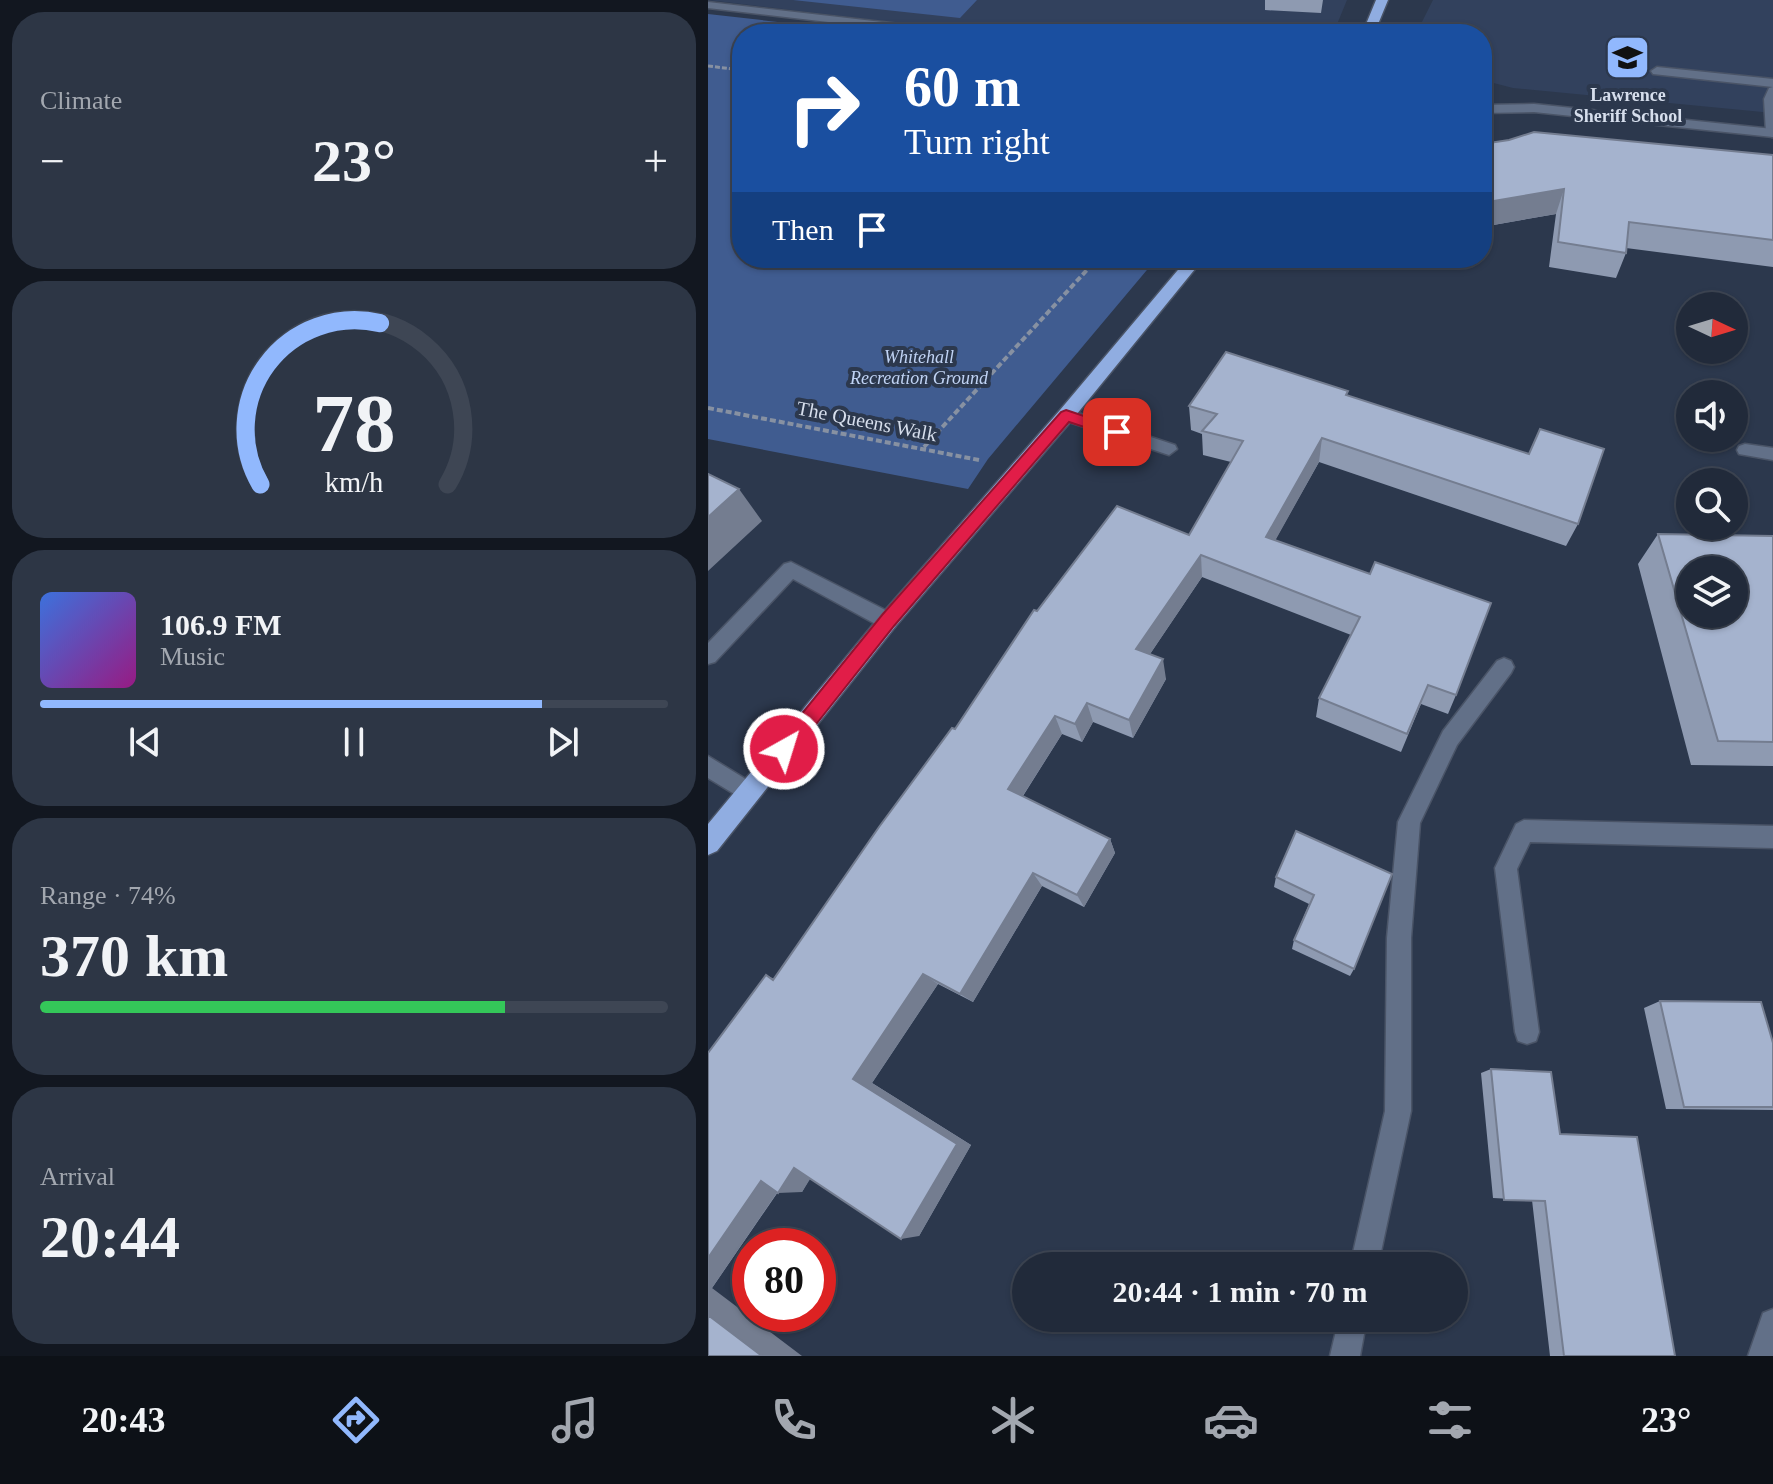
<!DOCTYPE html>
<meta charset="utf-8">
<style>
:root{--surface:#212a3a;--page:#2d3645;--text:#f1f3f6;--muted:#a2a7af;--line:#3e4654;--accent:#91b8fd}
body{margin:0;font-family:"Times New Roman",serif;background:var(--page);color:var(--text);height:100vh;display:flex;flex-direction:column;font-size:30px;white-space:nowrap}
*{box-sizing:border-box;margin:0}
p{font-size:26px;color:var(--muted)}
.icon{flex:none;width:44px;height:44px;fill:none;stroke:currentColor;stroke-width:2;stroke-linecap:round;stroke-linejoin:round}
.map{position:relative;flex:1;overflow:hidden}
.sheet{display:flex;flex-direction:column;gap:12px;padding:12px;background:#121720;width:708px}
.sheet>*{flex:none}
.hud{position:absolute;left:24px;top:24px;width:760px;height:244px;border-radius:32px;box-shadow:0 2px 6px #0004,0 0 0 2px var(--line);background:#1a4fa0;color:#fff;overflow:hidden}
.needle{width:52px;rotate:94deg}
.fabs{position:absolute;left:968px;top:292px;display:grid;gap:16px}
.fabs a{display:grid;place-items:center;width:72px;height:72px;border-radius:50%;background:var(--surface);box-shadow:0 2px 6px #0004,0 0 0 2px var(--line);font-size:40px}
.speed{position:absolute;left:24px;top:1228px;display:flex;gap:16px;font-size:40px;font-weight:700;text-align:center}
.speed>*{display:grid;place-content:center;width:104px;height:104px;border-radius:50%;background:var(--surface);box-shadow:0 2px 6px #0004,0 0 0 2px var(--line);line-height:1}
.speed .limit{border:12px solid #d22;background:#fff;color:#111}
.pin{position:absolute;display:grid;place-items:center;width:68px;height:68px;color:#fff;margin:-34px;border-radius:16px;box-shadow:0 4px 12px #0006}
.me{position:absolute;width:88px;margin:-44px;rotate:39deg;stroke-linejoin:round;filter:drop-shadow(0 0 6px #0008)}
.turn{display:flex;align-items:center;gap:28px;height:168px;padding:0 40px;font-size:36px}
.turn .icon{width:104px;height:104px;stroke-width:2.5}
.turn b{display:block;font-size:56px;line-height:68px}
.then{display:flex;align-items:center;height:76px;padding:0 40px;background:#0003;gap:16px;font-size:30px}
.big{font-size:60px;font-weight:600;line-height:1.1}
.sheet .card{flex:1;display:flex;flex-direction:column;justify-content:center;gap:12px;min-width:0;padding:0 28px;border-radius:32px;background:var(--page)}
.sheet .dial{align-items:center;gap:0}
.dial svg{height:208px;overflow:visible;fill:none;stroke:var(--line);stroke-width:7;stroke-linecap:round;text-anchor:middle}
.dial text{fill:var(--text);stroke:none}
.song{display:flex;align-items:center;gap:24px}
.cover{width:96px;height:96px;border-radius:12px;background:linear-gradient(135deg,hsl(220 70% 55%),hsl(310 70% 35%))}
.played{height:8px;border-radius:4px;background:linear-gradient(90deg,var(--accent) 80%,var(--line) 80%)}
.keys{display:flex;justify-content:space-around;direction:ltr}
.heat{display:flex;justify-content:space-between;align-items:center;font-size:44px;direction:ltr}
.charge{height:12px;border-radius:6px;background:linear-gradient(90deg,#34c759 74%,var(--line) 0)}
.trip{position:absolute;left:304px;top:1252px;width:456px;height:80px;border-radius:40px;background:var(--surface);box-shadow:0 2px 6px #0004,0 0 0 2px var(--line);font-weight:600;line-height:80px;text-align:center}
.menu{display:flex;height:128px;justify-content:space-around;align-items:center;background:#0d1117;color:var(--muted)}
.menu .icon{width:56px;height:56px}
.menu .current{color:var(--accent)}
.menu b{font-size:36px;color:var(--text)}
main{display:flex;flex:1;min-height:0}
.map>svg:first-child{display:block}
.built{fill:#32415d}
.green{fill:#405c90}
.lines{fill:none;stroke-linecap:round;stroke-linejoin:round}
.service-casing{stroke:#4a5467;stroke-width:3}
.minor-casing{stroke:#4a5467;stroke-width:3}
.secondary-casing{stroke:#4a5467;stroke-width:3}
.trunk-casing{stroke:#4a5467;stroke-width:3}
.path-far1{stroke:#8791a2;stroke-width:3;stroke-dasharray:5 2;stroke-linecap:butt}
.path{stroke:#8791a2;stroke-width:4;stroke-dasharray:6 3;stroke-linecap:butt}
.service{fill:#627088;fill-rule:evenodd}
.minor{fill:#627088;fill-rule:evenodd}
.secondary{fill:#627088;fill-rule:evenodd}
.trunk{fill:#90ade1;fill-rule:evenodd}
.wall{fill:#8e9ab1}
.shaded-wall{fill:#747d90}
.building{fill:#a5b3ce;stroke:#747d90;stroke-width:2;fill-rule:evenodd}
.route{fill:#e11d48;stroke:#92132f;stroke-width:2}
.labels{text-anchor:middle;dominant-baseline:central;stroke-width:8;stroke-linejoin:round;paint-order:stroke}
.far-poi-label{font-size:18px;font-weight:bold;fill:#d6deec;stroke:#2c384d}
.far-park-label{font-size:18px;font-style:italic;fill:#c0d3f4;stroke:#2c384d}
.street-label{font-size:20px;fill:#d6deec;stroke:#2c384d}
</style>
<main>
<section class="sheet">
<div class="card"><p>Climate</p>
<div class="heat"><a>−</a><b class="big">23°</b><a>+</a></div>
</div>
<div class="card dial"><svg viewBox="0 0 100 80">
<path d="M14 69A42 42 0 1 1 86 69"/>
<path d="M14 69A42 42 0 0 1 60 7" stroke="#91b8fd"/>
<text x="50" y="56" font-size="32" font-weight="700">78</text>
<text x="50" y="72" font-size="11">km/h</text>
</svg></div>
<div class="card">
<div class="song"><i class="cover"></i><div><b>106.9 FM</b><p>Music</p></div></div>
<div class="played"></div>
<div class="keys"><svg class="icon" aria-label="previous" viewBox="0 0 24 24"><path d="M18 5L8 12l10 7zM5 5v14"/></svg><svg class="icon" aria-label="pause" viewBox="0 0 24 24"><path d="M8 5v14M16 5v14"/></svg><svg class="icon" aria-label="next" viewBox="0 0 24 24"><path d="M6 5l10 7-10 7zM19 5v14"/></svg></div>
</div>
<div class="card"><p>Range · 74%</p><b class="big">370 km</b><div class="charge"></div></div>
<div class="card"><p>Arrival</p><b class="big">20:44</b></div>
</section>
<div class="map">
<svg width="1065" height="1356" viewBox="0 0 1065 1356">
<rect width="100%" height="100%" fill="#2c384d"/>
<path class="built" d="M0,0H639L625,34H284Z
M725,0H1065V113L805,88L774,80V34H708Z"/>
<path class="green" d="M85,0H269L252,18Z
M0,14L176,34H34V258H449L280,459L260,489L0,439Z"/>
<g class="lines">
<defs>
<path id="service" d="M0,2L253,31L259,34H223L0,8Z
M949,67L1065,79V87L945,74L943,71Z
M1065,87V137H1064L1058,133L1056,99L1061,88Z
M358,409L467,445L469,449L461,455L352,419L350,415L352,411Z
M1037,444L1065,448V460L1031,454L1029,450L1031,446Z
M83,562L187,615L190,621L187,627H173L85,579L7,662L0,664V643L76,564Z
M796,658L803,661L806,667L803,673L749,745L712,823L703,938V1111L670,1266H642L677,1111L679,938L690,822L735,731L789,661Z
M0,756L49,786L52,793L49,800L41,803L0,778Z
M816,820L1065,826V848L822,842L809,869L831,1032L828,1041L819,1044L810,1041L807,1032L787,868L808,824Z
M631,1318H659L652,1356H622Z"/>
<path id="minor" d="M1065,1309V1356H1040L1055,1313Z"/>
<path id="secondary" d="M826,104L1065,129V137L826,112L774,113V105Z"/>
<path id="trunk" d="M668,0H680L666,34H654Z
M480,258H496L364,420L187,627L9,851L0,855V824L173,615L352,410Z"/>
</defs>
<use href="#service" class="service-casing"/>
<use href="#minor" class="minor-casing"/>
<use href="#secondary" class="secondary-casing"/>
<use href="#trunk" class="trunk-casing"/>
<path class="path-far1" d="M0,66L34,70"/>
<path class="path" d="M0,408L271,460
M216,447L390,258"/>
<use href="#service" class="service"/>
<use href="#minor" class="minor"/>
<use href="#secondary" class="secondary"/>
<use href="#trunk" class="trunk"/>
</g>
<path class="wall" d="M557,0H615L613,13L557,10Z
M774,144L1065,155V267L918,248V253L908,278L841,267L848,214L774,227Z
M640,395L870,524L858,546L611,462L567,540L748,695L740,714L713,704L693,752L608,717L611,698L643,635L494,577L442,654L458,679L425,738L385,722L374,742L354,734L315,796L402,839L407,853L376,907L334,886L265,1002L230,984L164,1083L263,1145L211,1236L102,1178L94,1192H70L4,1288L0,1356V1053L58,975L66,979L247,729L329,611L481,535L523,462L495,455L494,434L483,430L481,406Z
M950,534L1065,536V766L983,765L930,564Z
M588,831L646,969L642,976L584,949L586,940L601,904L566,887L568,877Z
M952,1001L1065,1043V1110L958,1109L936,1008Z
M783,1069L852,1134L967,1356H842L824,1200L785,1198L773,1073Z"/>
<path class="shaded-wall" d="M856,189L848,214L774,227V203Z
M614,438L611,462L557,559L558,537Z
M31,489L54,521L0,571V517Z
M493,555L494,577L432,669L428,649Z
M455,659L458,679L425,738L421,720Z
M379,703L385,722L374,742L367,724Z
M347,716L354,734L309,805L300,789Z
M402,839L407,853L376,907L369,895Z
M325,873L334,886L265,1002L252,994Z
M215,974L230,984L164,1083L263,1145L211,1236L193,1239L145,1079Z
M86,1168H109L94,1192L70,1193Z
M53,1181H77L4,1288L94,1356H54L0,1315V1258Z"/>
<path class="building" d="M826,132L1065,155V240L921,222L918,253L850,242L856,189L774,203V144L801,140Z
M518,352L640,391L638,395L821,454L832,429L896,449L870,524L614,438L558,537L662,574L667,562L783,603L748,695L720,685L699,734L611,698L652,617L493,555L428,649L455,659L421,720L379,703L367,724L347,716L300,789L402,839L369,895L325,873L252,994L215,974L145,1079L249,1144L193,1239L86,1168L70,1193L53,1181L0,1258V1053L58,975L65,980L171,827L244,728L247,729L326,610L329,611L409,506L481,535L535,441L494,431L509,414L481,406Z
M0,474L31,489L0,517Z
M950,534L1065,536V742L1010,741ZM982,570H1026V614H982Z
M588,831L684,874L646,969L586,940L606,895L568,877Z
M952,1001L1053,1002L1065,1043V1107H976Z
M783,1069L843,1072L852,1134L929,1137L967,1356H856L837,1201L796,1200Z
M0,1315L54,1356H0Z"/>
<path class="route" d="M358,410L415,429L417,432L409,438L361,422L186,626L83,756L76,758L70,756L67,749L70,743L174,615L353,412Z"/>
<defs>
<symbol id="school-square" viewBox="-11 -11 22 22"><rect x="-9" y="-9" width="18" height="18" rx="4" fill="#91b8fd" stroke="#2c384d"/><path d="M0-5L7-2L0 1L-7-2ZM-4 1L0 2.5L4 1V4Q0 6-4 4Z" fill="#111"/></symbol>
</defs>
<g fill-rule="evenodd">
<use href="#school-square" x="894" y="32" width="51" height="51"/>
</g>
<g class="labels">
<g class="far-poi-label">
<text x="920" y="95">Lawrence<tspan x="920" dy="21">Sheriff School</tspan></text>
</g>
<g class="far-park-label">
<text x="211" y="357">Whitehall<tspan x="211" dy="21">Recreation Ground</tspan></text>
</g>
<g class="street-label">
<text transform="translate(159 421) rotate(11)">The Queens Walk</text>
</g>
</g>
</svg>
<div class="fabs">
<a><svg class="needle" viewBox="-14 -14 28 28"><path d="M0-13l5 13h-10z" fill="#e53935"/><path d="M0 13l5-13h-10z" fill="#a2a7af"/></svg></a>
<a><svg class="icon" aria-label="sound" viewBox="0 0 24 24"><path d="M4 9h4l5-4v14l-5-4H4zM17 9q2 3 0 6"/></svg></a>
<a><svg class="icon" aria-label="search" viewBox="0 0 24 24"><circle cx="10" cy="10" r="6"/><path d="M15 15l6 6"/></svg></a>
<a><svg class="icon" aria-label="layers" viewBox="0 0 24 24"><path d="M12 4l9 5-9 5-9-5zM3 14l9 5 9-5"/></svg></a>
</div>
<div class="speed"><div class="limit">80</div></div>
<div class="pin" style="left:409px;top:432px;background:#d93025"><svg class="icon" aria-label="arrive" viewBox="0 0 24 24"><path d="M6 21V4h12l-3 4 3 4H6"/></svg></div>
<svg class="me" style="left:76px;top:749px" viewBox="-20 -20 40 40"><circle r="17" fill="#e11d48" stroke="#fff" stroke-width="3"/><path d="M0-11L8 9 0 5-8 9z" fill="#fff"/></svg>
<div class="trip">20:44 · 1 min · 70 m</div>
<div class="hud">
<div class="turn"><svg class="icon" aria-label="right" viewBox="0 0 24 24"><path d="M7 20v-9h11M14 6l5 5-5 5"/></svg><div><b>60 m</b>Turn right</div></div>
<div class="then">Then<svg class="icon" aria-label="arrive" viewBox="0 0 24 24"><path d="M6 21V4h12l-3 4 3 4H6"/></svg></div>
</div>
</div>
</main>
<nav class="menu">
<b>20:43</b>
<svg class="icon current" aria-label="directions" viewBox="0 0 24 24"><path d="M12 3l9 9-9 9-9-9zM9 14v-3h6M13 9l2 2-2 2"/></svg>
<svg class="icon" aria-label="music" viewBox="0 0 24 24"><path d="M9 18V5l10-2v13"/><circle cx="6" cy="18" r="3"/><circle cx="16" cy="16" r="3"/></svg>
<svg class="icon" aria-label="phone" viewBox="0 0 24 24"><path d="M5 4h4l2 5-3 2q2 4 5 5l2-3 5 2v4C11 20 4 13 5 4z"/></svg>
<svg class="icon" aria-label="climate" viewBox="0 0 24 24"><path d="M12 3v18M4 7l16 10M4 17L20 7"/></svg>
<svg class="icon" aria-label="car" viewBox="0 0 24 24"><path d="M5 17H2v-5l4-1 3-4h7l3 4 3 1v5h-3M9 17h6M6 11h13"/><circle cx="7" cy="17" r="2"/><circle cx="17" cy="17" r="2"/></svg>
<svg class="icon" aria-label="filters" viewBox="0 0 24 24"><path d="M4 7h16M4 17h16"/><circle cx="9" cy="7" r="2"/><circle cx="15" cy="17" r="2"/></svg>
<b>23°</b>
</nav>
